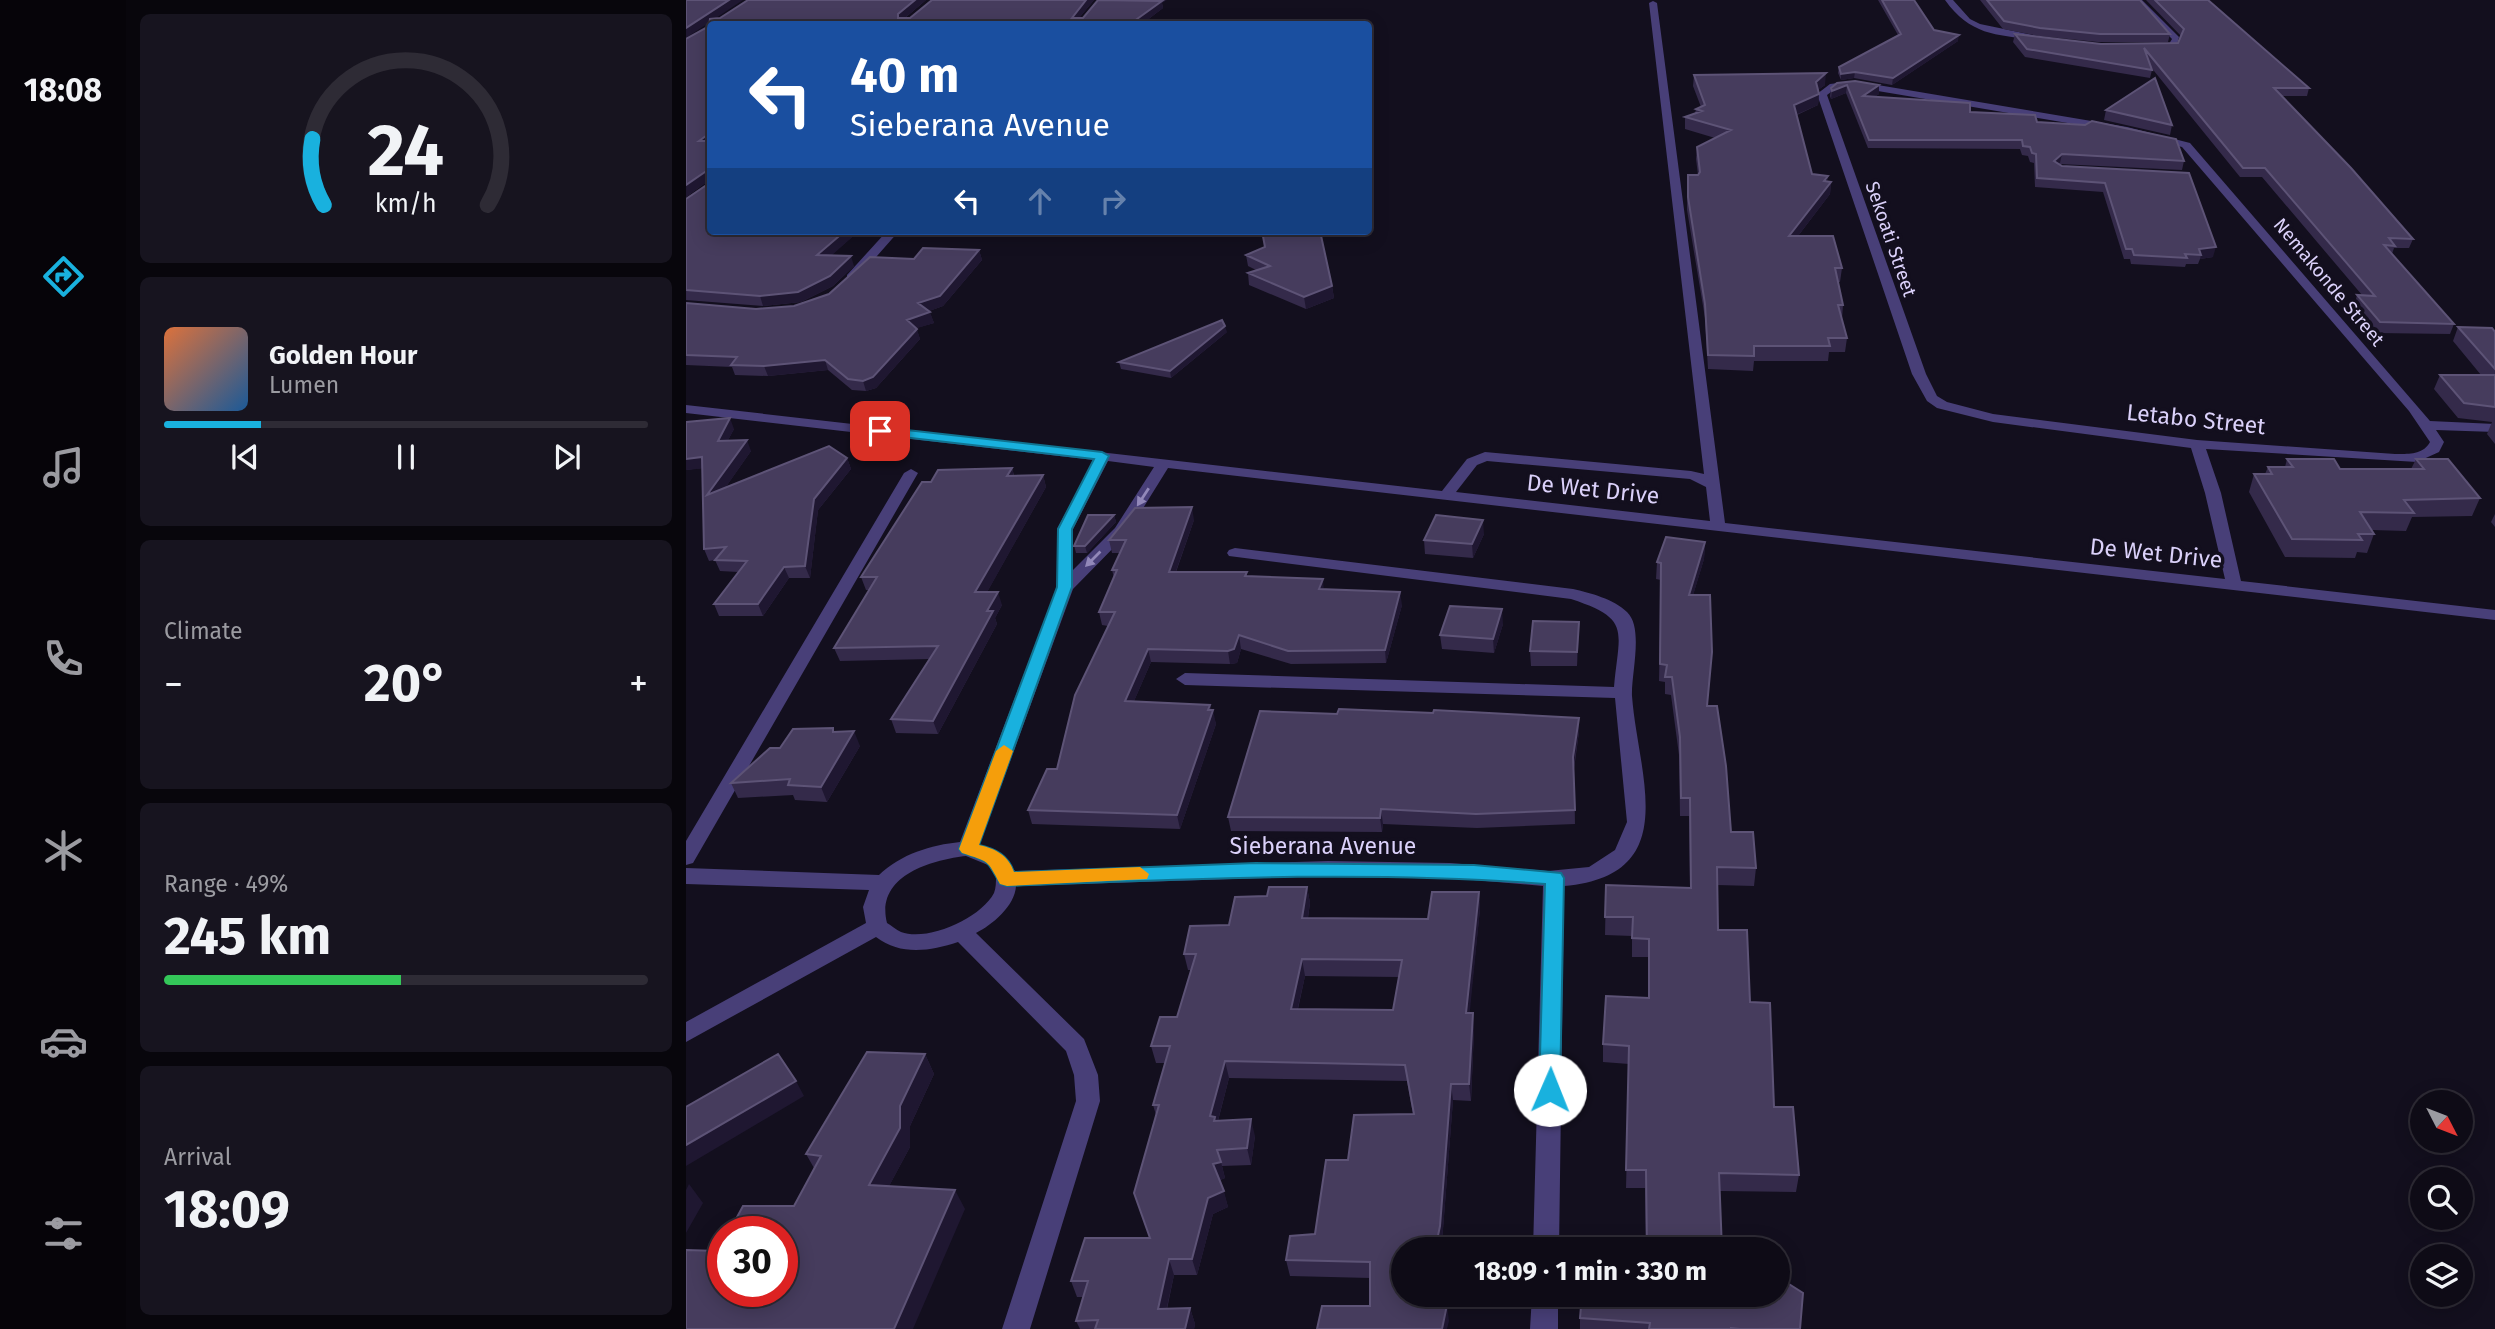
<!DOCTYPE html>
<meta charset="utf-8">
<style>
:root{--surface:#0e0b16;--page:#17141f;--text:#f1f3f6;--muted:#9b9ba1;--line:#2e2b35;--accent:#19b1de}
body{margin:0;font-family:"Fira Sans",sans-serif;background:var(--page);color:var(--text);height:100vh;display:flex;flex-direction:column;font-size:26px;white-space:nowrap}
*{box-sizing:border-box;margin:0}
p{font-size:23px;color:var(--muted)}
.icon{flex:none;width:38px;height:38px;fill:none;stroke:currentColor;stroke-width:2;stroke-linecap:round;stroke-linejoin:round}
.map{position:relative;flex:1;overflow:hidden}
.details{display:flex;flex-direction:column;gap:14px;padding:14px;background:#08060c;width:560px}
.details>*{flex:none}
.banner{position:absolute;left:21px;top:21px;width:665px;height:214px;border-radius:7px;box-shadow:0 4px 18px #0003,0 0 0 2px var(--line);background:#1a4fa0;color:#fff;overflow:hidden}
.needle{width:46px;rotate:132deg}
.tools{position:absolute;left:1724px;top:1090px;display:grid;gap:14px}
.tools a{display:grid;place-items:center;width:63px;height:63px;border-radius:50%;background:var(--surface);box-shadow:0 4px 18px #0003,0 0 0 2px var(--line);font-size:35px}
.speed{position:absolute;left:21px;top:1216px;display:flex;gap:14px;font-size:35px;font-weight:700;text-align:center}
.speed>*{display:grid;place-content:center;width:91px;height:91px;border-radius:50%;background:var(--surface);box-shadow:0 4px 18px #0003,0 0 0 2px var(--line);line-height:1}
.speed .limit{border:10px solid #d22;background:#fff;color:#111}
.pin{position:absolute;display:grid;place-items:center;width:60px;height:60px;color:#fff;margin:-30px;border-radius:14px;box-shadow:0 4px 10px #0006}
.me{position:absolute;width:77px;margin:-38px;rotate:1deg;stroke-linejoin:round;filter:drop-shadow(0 0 5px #0008)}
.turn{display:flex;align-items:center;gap:24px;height:147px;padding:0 28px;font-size:32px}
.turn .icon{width:91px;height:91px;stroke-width:2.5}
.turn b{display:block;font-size:49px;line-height:60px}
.lanes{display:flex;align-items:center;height:66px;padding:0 28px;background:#0003;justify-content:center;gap:35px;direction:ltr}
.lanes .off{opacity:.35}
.big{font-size:52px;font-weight:700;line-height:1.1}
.details .widget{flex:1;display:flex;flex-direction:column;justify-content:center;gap:10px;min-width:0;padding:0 24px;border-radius:10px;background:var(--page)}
.details .dial{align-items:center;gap:0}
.dial svg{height:182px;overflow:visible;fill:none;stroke:var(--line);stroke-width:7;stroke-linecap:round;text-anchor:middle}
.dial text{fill:var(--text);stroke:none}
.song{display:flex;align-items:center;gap:21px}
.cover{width:84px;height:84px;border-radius:10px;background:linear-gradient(135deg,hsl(20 70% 55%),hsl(210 70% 35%))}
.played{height:7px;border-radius:4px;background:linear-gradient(90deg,var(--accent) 20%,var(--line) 20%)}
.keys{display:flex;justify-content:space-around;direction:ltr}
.heat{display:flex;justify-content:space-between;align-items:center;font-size:38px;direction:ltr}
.charge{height:10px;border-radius:5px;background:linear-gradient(90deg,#34c759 49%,var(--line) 0)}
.trip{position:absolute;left:705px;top:1237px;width:399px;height:70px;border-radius:35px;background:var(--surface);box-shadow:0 4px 18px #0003,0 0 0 2px var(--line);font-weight:700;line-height:70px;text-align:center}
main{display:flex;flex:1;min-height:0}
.menu{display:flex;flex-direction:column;width:126px;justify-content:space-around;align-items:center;background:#060409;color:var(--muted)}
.menu .icon{width:49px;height:49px}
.menu .current{color:var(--accent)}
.menu b{font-size:32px;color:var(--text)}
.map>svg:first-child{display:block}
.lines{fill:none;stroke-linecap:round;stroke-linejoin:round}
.minor{fill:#483f78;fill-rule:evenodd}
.wall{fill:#342a4a;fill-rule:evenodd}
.shaded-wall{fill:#1f1731}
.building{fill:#463c5d;stroke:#5d5376;stroke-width:2;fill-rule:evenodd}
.oneway{fill:#9288b9}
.route{fill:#19b1de;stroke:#107390;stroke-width:2}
.slow{fill:#f59e0b}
.labels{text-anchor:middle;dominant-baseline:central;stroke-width:7;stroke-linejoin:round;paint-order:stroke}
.far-street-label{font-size:19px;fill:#dbd1fa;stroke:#130f1e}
.street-label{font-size:23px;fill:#dbd1fa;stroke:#130f1e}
</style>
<main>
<nav class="menu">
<b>18:08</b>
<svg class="icon current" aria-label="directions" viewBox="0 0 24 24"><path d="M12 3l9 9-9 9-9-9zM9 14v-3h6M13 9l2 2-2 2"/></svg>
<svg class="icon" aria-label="music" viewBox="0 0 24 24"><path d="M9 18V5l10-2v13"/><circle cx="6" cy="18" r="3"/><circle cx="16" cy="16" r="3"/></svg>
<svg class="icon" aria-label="phone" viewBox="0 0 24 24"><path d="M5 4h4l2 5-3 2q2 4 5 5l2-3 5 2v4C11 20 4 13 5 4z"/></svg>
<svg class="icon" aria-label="climate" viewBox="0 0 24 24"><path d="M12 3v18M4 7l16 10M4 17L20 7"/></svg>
<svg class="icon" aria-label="car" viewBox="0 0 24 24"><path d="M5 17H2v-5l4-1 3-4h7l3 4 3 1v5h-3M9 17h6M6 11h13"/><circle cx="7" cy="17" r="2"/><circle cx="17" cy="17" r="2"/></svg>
<svg class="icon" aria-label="filters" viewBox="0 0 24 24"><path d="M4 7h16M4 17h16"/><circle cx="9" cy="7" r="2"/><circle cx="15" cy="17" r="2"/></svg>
</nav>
<section class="details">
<div class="widget dial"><svg viewBox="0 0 100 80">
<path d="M14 69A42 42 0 1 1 86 69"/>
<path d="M14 69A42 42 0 0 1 9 40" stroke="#19b1de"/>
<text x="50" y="56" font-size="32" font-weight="700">24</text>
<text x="50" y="72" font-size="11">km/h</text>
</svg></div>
<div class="widget">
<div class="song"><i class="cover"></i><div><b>Golden Hour</b><p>Lumen</p></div></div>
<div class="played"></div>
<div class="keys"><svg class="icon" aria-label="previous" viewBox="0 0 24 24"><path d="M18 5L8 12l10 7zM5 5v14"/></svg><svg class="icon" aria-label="pause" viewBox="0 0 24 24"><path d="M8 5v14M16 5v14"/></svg><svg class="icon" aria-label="next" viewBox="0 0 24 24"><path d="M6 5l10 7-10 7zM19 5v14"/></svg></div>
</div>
<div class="widget"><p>Climate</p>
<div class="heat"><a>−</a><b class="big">20°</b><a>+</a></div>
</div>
<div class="widget"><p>Range · 49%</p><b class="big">245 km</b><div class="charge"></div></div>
<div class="widget"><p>Arrival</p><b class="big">18:09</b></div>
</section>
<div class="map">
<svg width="1809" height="1329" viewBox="0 0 1809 1329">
<rect width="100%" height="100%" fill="#130f1e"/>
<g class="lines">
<path class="minor" d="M1259,0H1267L1284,19L1294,24L1356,37L1352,40C1311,35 1285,36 1259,0Z
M1448,0H1456L1493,37L1490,48L1467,52V48L1483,44L1486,39Z
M967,1L971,3L1039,523L1539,579L1519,493L1505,448L1307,422L1251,408L1241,401L1226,374L1131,94L1144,84L1168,81L1441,127L1504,143L1744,421L1809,424V432L1750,430L1758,442L1753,452L1731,462L1520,449L1535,493L1555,581L1809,610V620L482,468L441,534L387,589L293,846L316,855L329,871L642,861L764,863L862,871L903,867L929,850L941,822L929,698L499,685L490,679L499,673L928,687C933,630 946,619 885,599L543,556L541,553L543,550L549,548L887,589C904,593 928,599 941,612C958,628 945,674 946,696C952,776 998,875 878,886L873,1250H847L857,886L764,878L642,876L330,886C329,906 306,925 290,933L398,1039L412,1075L414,1101L344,1329H316L390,1101L388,1075L380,1051L272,942C244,951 215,956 190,937L0,1042V1022L180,923L177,907L183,890L0,884V868L193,875C215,854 245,845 274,842L371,587V529L408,460L0,413V405L756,491L781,459L799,452L1005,471L1018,474L963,3ZM1168,87L1441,133L1496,147L1723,411L1744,442C1737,455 1722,454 1709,454L1511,440L1307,414L1261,402L1251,396L1240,374L1141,95L1149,89ZM422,461L468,467L429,528L387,570V529ZM801,461L1004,479L1020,487L1024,521L770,492L791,465ZM280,856L302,865L310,876C310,882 310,888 308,893C295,918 242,942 215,932C210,930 205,925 201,923C189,876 245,860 280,856Z
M201,231H213L169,281H161V275Z
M225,469L232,473L7,863L0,865V841L218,473Z
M846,1295H872V1329H844Z"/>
</g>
<path class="wall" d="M240,0L219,18L408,0L393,18L476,3L477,8L456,24H24V231H173L145,255L168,266L147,286L115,302L77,306L0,300V199L22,184V181L0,197L23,26L29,19Z
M1192,0H1228L1248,30L1272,41L1206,85L1168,78L1155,80L1152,73L1153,67L1212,35Z
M1294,0H1454L1484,34L1482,42H1412L1353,36L1317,29Z
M1460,0H1522L1623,88L1621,96H1596L1727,239L1723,248H1708L1706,254L1768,324L1764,334L1690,333L1668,306L1671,295H1676L1576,177H1554L1464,66L1466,70L1464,78L1339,57L1327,42L1329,34L1415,44L1492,43L1495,36Z
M1008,75L1139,85L1132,90L1133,94L1132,105L1111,115L1126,174L1142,176L1141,181L1145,182L1144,194L1112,236L1156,268L1154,282H1152L1157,305L1156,319L1161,338L1159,352H1143L1142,361H1068L1067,371L1022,369L1019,318L1001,210V188L1002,175H1012L1010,159L1011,147L1029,138L999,129V117L1009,113L1010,109L1015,107L1007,86Z
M1169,81L1193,94L1188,97L1351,122L1498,161L1496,170L1373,164L1376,166L1503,173L1527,257L1514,259L1512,264H1500L1499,267L1445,264L1444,259H1438L1417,192L1349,187L1348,163L1344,162L1342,156L1336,155L1334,149L1182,148L1160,93L1145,99L1144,96L1145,88Z
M1420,110L1486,125L1484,135L1418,120Z
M293,250L296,260L257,306L243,311L248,323L230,328L234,339L190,388L180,391L166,390L142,370L82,376L49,375L46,367L0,365V303L70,309L108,306L143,294L228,259Z
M560,255L646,286L648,298L620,309L563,285L562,273L570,270L562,266Z
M1772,327L1809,332V444L1801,434L1806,422L1772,418L1748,389L1754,375H1795L1767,341Z
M541,332L485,378L435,369L433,362Z
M0,422L48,429L42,440L65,451L39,488L161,458L165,469L132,510L124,578H103L77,616H33L28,604L52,572L34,571L29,560L23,561L18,549L16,468L0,470Z
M1601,459L1654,469H1725L1730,459L1794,498L1786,516L1726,517L1720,531L1686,530L1688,534L1681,553L1671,552L1669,558L1599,557L1563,492L1568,474H1579L1582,467H1599Z
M326,468L328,475H357L360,487L301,592L316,605L309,618L311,624L252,734L210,733L205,719L244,659L154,661L148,648L183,590H180L175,577L245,482Z
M1809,514V527L1805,522Z
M428,515L430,522L401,553H390L388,545Z
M508,520L490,572H561V577L638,589L716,605L700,663L605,664L555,649L551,663L544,664L465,662L448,701L524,705L530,724L494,829L346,824L342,810L371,769L422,626L416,625L413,612L428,578L426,570L434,553H426L423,540Z
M798,534L787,558L739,554L738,540Z
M1019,542L1018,559L1007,595L1021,706L1045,832L1070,868L1068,886L1031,885L1032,930L1064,1002L1088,1107L1113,1175L1110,1192L1034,1191L1036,1250H960L959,1188H940L943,1064L917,1062V1044L962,998L963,957H946V936L919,935L920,885L1004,888L1003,816H994L993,755L985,695L979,694V682L973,681L975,580L970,579L971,562Z
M893,622L891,666H845L844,651Z
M817,624L808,653L756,649L754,635Z
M651,714L893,718V732L888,769L889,824L791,828L697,824L696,832L545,831L542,817Z
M149,732L174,746L141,802L109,800L107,795L52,798L45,783L94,748Z
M621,887L624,903L622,918L742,919L793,892L794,909L783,1013L788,1030L785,1101L767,1100L756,1242L718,1295H746L744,1304L763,1321L684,1306V1278L604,1276L600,1260L629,1234L662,1160L727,1114L721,1081L543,1078L532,1121L569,1136L565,1165L536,1166L539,1178L534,1180L542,1207L527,1214L511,1275H488L481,1309L504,1308L509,1324L508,1329H394L390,1321L397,1297H391L385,1281L464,1238L470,1115L467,1105L479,1063H470L465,1046L491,1017L505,970H502L498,954L543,925L581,896ZM619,976L713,977L707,1010L612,1009Z
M239,1054L248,1074L224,1126V1147L203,1186L279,1209L32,1251L108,1206L128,1168L120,1154Z
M894,1318L1114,1329H894Z"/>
<path class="shaded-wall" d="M43,0H57L0,38V28Z
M229,0H240L214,22L212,18V14Z
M400,0H408L388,24L386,18Z
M469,0H481L476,3L477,8L456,24H444Z
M1273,35L1272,41L1206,85L1207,78Z
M1169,72L1168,78L1155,80V74Z
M1140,73L1139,85L1128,93L1130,82Z
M1161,85L1160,93L1145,99L1146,91Z
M1193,85V94L1176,105L1177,96Z
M1133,94L1132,105L1107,116L1108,105Z
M24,133V144L13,141Z
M1376,154L1374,163L1367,170L1368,161Z
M19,172L22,181L0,197V185Z
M1142,176L1141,187L1145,182L1144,194L1102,249L1103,236Z
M159,231H173L135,265L131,255Z
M1530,247L1527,257L1514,259L1515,255L1513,249Z
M293,250L296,260L257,306L235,314L232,303Z
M165,256L168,266L147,286L115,302L77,306L74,296Z
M646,286L648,298L620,309L618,297Z
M244,312L248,323L225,330L221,320Z
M539,326L541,332L485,378L484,371Z
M231,329L234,339L190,388L180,391L177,381Z
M139,360L142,370L82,376L78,366Z
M44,418L48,429L36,452L32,441Z
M61,440L65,451L26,507L21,495Z
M16,457L21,468L0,470V459Z
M161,458L165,469L132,510L124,578L119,566L128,499Z
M326,468L329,481L321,476Z
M357,475L360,487L294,605L289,592Z
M506,507L508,520L485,585L483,572Z
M428,515L430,522L401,553L399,546Z
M797,520L798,534L787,558L786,544Z
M1019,542L1018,559L1002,612L1003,595Z
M98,567L103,578L77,616L72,604Z
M637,579L638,592L633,589Z
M312,592L316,605L309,618L311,624L252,734L247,721L301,611Z
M714,592L716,605L700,663L699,650Z
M816,609L817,624L808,653L807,639Z
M893,622V636L891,666V652Z
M553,635L555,649L551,663L544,664L542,651Z
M462,649L465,662L442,715L439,701Z
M524,705L526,713L527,710L530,724L494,829L491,815Z
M893,718V732L887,771V757Z
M168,731L174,746L141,802L135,787Z
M695,809L697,824L696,832L694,818Z
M621,887L624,903L619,935L616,918Z
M793,892L794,909L782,1030L780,1013Z
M616,959L619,976L608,1025L605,1009Z
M787,1013L788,1030L785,1101L783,1084Z
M239,1054L248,1074L224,1126V1147L193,1205L183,1185L214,1106Z
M539,1061L543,1078L531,1124L524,1116Z
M110,1081L118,1096L0,1166V1145Z
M765,1084L767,1100L756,1242L755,1250H749Z
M565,1119L569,1136L565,1165L561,1148Z
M535,1162L539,1178L532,1181L527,1164Z
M3,1184L17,1203L0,1233V1190Z
M269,1190L279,1209L227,1329H208Z
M538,1191L542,1207L527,1214L511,1275L506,1259L522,1198Z
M483,1259L488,1275L477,1325L472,1309Z
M741,1295H746L741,1319L739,1303Z
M761,1305L763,1321L761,1329H756Z
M504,1308L509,1324L508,1329H499Z"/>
<path class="building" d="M0,0H43L0,28Z
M62,0H229L212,14V18H224L246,0H400L386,18H397L412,0L476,1L444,24H24V133L13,141H24V231H159L131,255L165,256L144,276L112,292L74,296L0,290V199L22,184L23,172H19L0,185V39L23,26L24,19L34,18Z
M1196,0H1228L1248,30L1273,35L1207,78L1169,72L1155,74L1153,67L1215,34Z
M1301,0H1454L1484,34H1414L1354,28L1318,21Z
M1469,0H1522L1623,88H1588L1665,168L1727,239L1703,238L1709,246L1698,245L1768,324L1694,322L1671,295L1689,296L1579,168H1557L1458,48L1466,70L1341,49L1329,34L1415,44L1492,43L1498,29Z
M1140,73L1130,82L1133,94L1108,105L1126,174L1142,176L1138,181L1145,182L1103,236H1147L1156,268H1149L1157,305H1152L1161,338H1142L1144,346H1068V356L1022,355L1019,304L1002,197V175H1012L1014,172L1011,147L1045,130L999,117L1016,111L1010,109L1019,105L1008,75Z
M1469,78L1486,125L1420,110Z
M1169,81L1193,85L1177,96L1284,103V112L1349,115L1351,122L1399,125L1406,121L1490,139L1498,161L1376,154L1368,161L1376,166L1503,173L1530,247L1513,249L1515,255L1499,254L1501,258L1448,255L1446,249H1440L1419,183L1351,178L1350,154L1346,153L1344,147L1337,146L1336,140H1183L1161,85L1146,91L1145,88L1151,83Z
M576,231H634L646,286L618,297L562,273L584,266L560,255L579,247Z
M237,248L293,250L254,296L232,303L244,312L221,320L231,329L187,377L177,381L162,379L139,360L78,366L45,365L51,357L0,355V303L70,309L108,306L143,294L184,257L228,259Z
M536,320L539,326L484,371L433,362Z
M1772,327L1806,328L1809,332V369Z
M1754,375H1809V407L1778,403Z
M44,418L32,441L61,440L21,495L143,446L161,458L128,499L119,566L98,567L72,604H28L61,561L29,560L40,547L18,549L16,457L0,459V422Z
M1601,459H1648L1654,469H1738L1730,459H1762L1794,498L1718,500L1728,513L1674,512L1688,534H1672L1676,540L1606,539L1568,474H1586L1582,467H1607Z
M326,468L321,476L357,475L289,592H312L301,611H307L247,721L205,719L252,646L148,648L191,577H175L236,482H245L252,470Z
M506,507L483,572H561L559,576L637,579L633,589L714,592L699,650L602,651L553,635L548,649L542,651L462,649L439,701L524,705L522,710H527L491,815L342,810L361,769H371L389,695L429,612H413L431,570H426L440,540H423L449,508Z
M402,515H428L399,546H388Z
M750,515L797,520L786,544L738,540Z
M980,537L1019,542L1003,595H1024L1026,652L1021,706H1031L1040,766L1045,832H1067L1070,868L1031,867L1032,930H1061L1064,1002L1084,1003L1088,1107H1107L1113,1175L1033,1173L1036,1250H961L960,1170H940L943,1046L917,1044L920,996L963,998V939L946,938L947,917H919L920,885L1005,888L1004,798H995L994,737L986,677H979L981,665L974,664L975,563L971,562Z
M764,606L816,609L807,639L754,635Z
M847,621L893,622L891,652L844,651Z
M653,709L747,713L748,710L893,718L887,757L889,810L790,814L695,809L694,818L542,817L574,711L651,714Z
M147,728V732L168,731L135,787L102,785L104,779L45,783L84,748H94L107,729Z
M583,887H621L616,918L742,919L746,892H793L780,1013H787L783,1084H765L754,1226L749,1250H718V1295H741L739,1303L761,1305L756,1329H631L636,1306H684V1262L600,1260L604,1236L629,1234L640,1160H662L668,1115L728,1114L719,1065L539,1061L524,1116L529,1117L528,1121L565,1119L561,1148L531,1150L535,1162L527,1164L538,1191L522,1198L506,1259H483L472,1309L504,1308L499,1329H409L412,1320L390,1321L402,1281H385L399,1238H464L448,1193L473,1105H467L484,1046H465L474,1017H491L510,954H498L504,926L543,925L549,897L581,896ZM616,959L716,960L707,1010L605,1009Z
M181,1052L239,1054L214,1106V1128L183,1185L269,1190L208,1329H0V1250L32,1251L37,1243V1292H96V1232H43L57,1206H108L135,1156L120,1154Z
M92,1054L110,1081L0,1145V1107Z
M901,1247L936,1250H900Z
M1092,1277L1117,1293L1114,1329H1054L1045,1328V1329H963L964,1323L894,1318L896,1295H1092Z"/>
<defs><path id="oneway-solid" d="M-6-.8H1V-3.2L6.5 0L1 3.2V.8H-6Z" transform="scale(1.75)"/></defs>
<g class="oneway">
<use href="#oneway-solid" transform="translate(457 497) rotate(123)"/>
<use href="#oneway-solid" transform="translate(407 559) rotate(135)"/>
</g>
<path class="route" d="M194,427L416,452L423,456L386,529V587L293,845C310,849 322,855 328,872L570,863L788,865L875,873L878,878L874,1090L871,1097L864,1099L856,1097L853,1090L859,884C680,870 500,879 321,886L314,884C301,859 303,862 276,853L273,849L371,587L372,529L408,459L190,434L188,431Z"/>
<path class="slow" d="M318,745L327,751L293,845C310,849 322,855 328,872L454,867L463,874L461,879L321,886L314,884C301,859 303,862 276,853L273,849L310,751Z"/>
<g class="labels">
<g class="far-street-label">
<text transform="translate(1205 239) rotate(71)">Sekoati Street</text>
<text transform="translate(1643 282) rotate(50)">Nemakonde Street</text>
</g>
<g class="street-label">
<text transform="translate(1510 419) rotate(6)">Letabo Street</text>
<text transform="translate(907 489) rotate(6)">De Wet Drive</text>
<text transform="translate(1470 553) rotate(6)">De Wet Drive</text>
<text x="637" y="846">Sieberana Avenue</text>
</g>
</g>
</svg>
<div class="tools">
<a><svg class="needle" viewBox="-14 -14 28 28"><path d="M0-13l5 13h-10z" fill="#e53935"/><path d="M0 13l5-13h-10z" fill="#9b9ba1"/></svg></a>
<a><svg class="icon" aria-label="search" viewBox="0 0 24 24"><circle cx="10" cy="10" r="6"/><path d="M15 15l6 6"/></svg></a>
<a><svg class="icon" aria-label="layers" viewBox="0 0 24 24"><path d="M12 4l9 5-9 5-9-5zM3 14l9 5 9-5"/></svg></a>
</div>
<div class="speed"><div class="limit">30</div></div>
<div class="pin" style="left:194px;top:431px;background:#d93025"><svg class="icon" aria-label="arrive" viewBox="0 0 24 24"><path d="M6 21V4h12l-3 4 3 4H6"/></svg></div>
<svg class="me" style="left:864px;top:1090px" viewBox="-20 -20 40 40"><circle r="19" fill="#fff"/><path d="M0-13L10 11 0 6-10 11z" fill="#19b1de"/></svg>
<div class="trip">18:09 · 1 min · 330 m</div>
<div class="banner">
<div class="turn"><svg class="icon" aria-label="left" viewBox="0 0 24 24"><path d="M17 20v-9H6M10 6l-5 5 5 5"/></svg><div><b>40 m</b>Sieberana Avenue</div></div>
<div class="lanes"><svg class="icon" aria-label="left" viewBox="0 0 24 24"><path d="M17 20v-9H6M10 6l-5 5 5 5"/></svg><svg class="icon off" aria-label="ahead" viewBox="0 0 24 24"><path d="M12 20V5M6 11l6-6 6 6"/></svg><svg class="icon off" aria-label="right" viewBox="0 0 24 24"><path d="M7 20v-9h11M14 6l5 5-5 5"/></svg></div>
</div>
</div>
</main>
